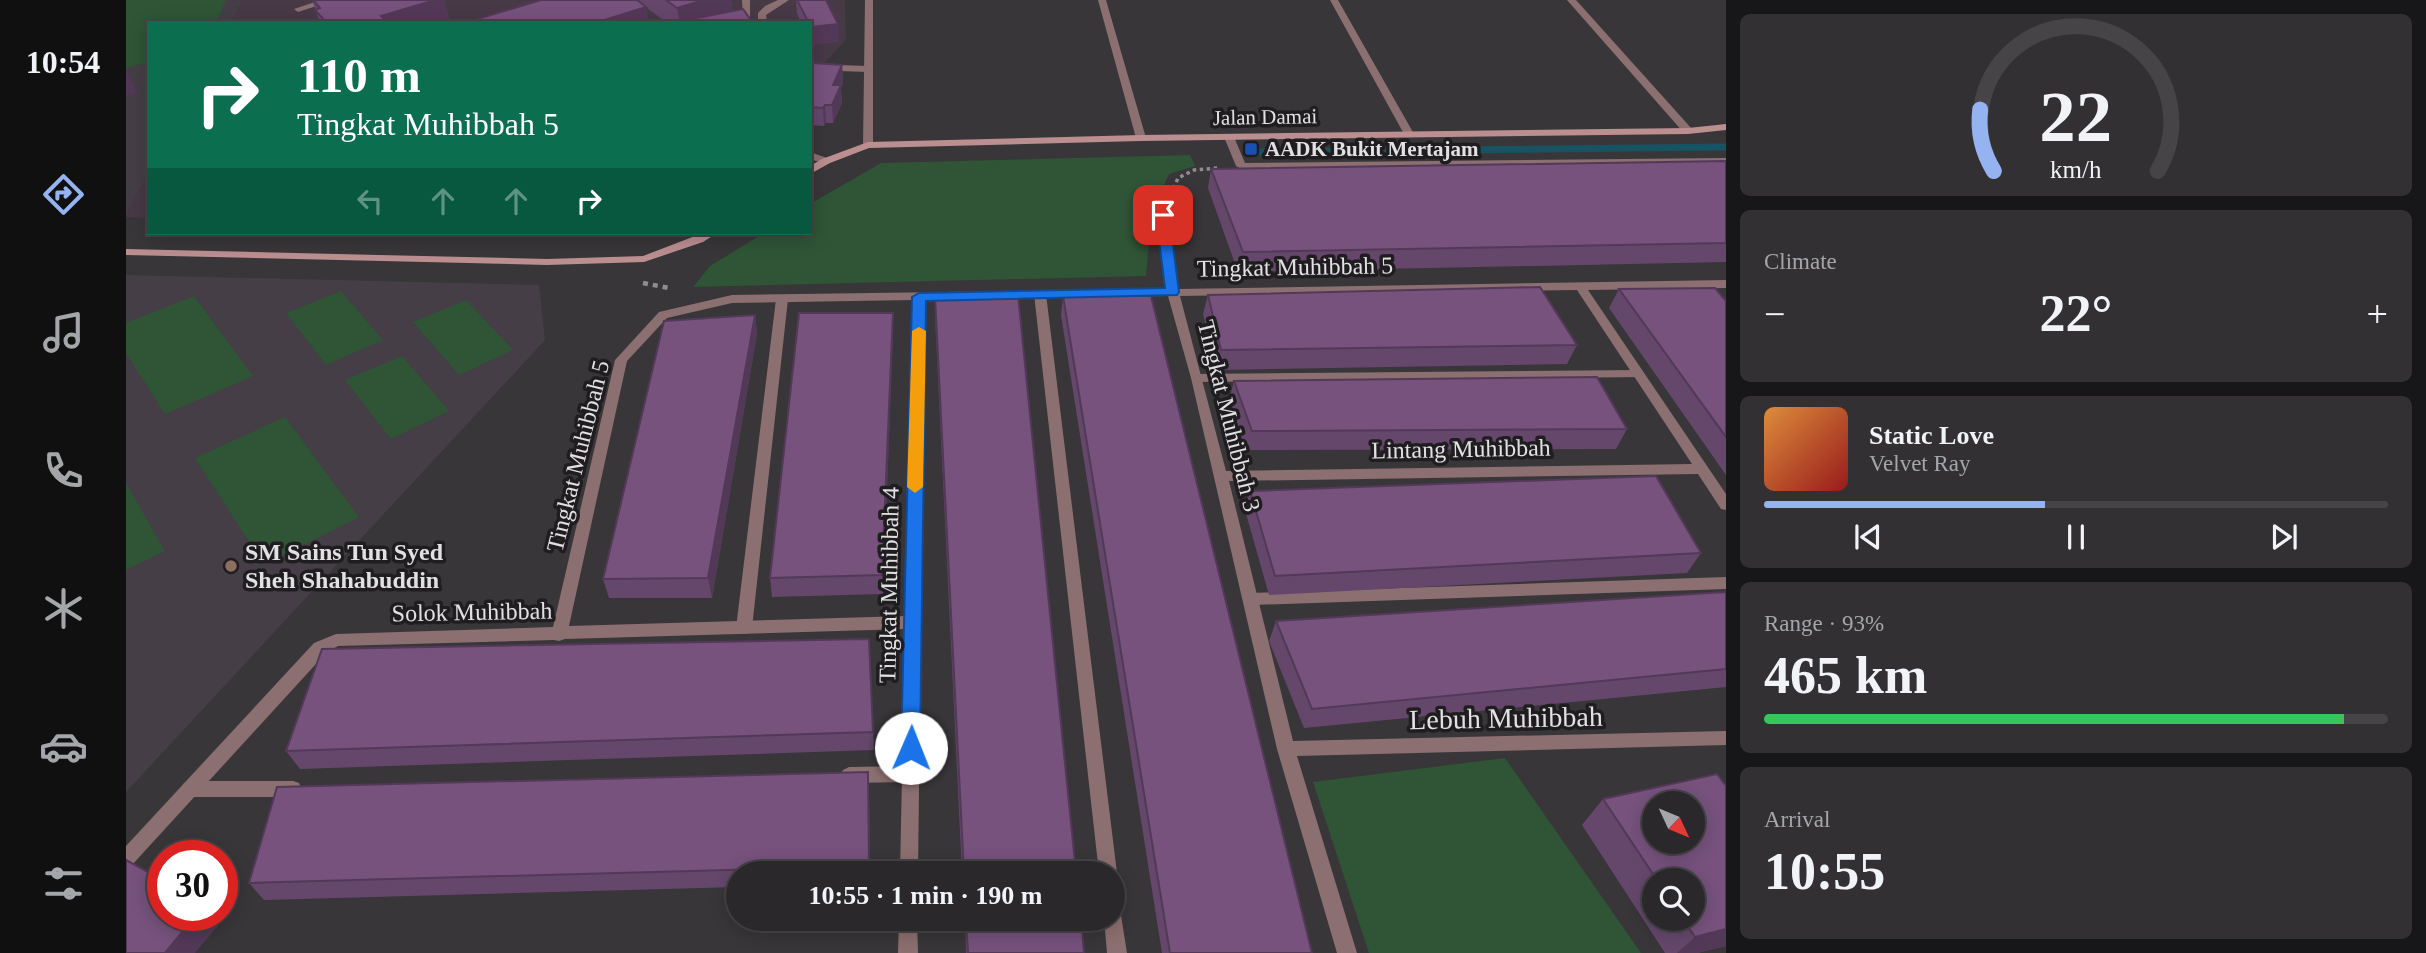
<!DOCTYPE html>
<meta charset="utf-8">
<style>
:root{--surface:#2a282b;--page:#323033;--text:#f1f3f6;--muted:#a5a6a9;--line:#464447;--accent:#95b2f1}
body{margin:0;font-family:Georgia,serif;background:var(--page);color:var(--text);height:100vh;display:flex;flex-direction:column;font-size:26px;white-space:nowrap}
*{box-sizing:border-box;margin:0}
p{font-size:23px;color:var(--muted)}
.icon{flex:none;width:38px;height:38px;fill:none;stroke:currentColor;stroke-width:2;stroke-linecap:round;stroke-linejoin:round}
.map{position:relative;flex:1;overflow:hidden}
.side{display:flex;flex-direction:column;gap:14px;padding:14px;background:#171618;width:700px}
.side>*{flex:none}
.guide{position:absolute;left:21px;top:21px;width:665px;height:214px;border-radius:0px;box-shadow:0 4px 18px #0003,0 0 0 2px var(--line);background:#0b6e4f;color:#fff;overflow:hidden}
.needle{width:46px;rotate:134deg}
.buttons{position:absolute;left:1516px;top:791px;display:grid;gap:14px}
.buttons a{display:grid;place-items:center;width:63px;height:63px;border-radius:50%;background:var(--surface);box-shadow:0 4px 18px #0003,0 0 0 2px var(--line);font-size:35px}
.speed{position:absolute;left:21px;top:840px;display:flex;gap:14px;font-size:35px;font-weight:700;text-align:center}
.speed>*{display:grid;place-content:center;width:91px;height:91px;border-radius:50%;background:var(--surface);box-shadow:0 4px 18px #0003,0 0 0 2px var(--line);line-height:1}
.speed .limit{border:10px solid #d22;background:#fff;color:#111}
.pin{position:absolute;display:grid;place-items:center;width:60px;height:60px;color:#fff;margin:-30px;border-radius:14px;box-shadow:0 4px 10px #0006}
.me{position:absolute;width:77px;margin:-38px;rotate:1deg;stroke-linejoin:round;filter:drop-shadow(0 0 5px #0008)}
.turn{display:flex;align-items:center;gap:24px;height:147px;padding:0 35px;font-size:32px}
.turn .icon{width:91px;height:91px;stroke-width:2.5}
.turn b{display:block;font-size:49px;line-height:60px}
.lanes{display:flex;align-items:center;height:66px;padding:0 35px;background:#0003;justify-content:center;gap:35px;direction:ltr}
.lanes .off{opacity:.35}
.big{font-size:52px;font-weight:700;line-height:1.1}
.side .card{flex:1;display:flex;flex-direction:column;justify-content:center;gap:10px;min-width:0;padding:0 24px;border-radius:10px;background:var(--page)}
.side .dial{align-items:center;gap:0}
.dial svg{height:182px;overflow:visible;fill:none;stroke:var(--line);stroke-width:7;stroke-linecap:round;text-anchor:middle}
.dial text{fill:var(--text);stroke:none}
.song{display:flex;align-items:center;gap:21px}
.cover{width:84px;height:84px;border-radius:10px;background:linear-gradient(135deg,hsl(30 70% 55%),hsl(0 70% 35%))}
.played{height:7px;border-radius:4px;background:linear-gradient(90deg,var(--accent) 45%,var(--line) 45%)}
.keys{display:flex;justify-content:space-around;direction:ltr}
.heat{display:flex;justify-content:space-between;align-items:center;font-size:38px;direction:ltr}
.charge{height:10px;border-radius:5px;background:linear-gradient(90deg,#34c759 93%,var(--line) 0)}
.trip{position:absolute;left:600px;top:861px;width:399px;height:70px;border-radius:35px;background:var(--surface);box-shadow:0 4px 18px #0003,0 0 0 2px var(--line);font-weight:700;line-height:70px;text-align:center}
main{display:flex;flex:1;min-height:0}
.tabs{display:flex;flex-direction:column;width:126px;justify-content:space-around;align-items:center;background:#111011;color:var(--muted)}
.tabs .icon{width:49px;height:49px}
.tabs .on{color:var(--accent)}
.tabs b{font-size:32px;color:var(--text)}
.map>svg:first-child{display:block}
.built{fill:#453e46}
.medical{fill:#473946}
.green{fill:#2f5436}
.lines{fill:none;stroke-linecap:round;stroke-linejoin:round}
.stream{stroke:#185363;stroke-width:7}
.path-far1{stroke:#8f8d90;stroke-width:3.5;stroke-dasharray:3.5 3.5;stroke-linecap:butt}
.path{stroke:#8f8d90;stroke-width:4.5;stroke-dasharray:5 5;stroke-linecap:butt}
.lane{fill:#8c6f70;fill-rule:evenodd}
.street{fill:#8c6f70;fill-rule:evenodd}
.secondary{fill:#bb8e90;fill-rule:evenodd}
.wall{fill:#65476c;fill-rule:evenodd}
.shaded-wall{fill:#533958}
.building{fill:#76527d;stroke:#533958;stroke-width:2;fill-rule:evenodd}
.route{fill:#1a73e8;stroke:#114b97;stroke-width:2}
.slow{fill:#f59e0b}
.transit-dot{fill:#1a4fb4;stroke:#1f1d1f;stroke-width:2.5}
.education-dot{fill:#8d6e63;stroke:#1f1d1f;stroke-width:2.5}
.labels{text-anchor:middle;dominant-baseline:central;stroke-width:7;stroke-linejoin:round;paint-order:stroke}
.far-street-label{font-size:21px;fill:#e1e0e2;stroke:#1f1d1f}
.far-poi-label{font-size:21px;font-weight:bold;fill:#e1e0e2;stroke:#1f1d1f;text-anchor:start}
.street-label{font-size:24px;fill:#e1e0e2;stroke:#1f1d1f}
.poi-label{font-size:24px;font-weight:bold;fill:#e1e0e2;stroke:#1f1d1f;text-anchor:start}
.near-street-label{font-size:28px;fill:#e1e0e2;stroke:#1f1d1f}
</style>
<main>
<nav class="tabs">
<b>10:54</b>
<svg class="icon on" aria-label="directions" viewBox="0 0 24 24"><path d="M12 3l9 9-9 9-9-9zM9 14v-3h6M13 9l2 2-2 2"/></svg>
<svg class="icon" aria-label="music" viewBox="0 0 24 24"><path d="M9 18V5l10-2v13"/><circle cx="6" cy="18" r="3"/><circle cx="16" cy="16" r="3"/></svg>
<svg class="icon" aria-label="phone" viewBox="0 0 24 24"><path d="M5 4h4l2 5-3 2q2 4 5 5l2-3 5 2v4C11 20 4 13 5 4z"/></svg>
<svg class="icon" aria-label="climate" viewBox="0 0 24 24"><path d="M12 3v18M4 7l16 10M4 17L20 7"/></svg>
<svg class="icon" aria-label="car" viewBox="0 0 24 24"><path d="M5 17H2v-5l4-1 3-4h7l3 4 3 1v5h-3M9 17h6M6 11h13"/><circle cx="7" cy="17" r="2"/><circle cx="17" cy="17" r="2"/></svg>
<svg class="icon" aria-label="filters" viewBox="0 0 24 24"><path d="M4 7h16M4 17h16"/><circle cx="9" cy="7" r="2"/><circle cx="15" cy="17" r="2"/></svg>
</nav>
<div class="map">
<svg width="1600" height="953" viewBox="0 0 1600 953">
<rect width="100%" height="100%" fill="#383639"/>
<path class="built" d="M0,0H117L105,23H23V173L0,215Z
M0,275L413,285L419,340L0,792Z"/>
<path class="medical" d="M117,0H719L720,40L684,78V23H105Z
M23,173V218L0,217V215Z"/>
<path class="green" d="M0,0H100L90,23H23V62L0,68Z
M1064,155L1069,166L1043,174L1026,212L1020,276L567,287L584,266L638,233H684V204L755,163Z
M215,291L257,340L200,365L160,313Z
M68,296L127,376L39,414L0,353V323Z
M340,300L387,350L333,375L287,322Z
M276,356L323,411L265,439L219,380Z
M159,417L233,517L138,565L69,458Z
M0,483L39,551L0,570Z
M1379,758L1515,953H1243L1187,782Z"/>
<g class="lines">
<path class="stream" d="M1133,152L1600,147"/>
<path class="path-far1" d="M1045,195L1052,178L1068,170L1092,168"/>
<path class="path" d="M517,283L543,288"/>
<path class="lane" d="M195,0H209L172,12L168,9Z
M616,0H624V21L617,19Z
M652,0H663L640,15L641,23H632V13L639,6Z
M684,64L741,66L746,69L741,72L684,70Z
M684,152L704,159L705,161L700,164L684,159Z
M914,290L920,294L991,873L987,880V873H973L908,294Z
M656,295L662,299L626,628L624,632L618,634L612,632L610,628L650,299Z
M1512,370L1518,374L1517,377L1071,382L1065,378L1071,374Z
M1600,577V589L1126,605L1121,603L1118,599L1121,595L1126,593Z
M784,766L790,769L793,774L790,779L784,782L723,783L717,780L714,775L717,770L723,767Z
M64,781H167L173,783L176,789L173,795L167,797H64L58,795L55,789L58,783Z
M987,906L994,909L1001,953H981L978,919H987Z"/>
<path class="street" d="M739,0H747V145L742,148L737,145Z
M972,0H980L1020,138L1019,140L1010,138Z
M1204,0H1212L1288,134L1287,136L1278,134Z
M1441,0H1450L1566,129V133H1558Z
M1103,134L1108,137L1119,163L1600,158V164L1115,169L1110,166L1098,137Z
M1036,212L1042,215L1052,289L1600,280V288L1462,290L1600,494V510L1595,509L1572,474L1103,481L1167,741L1600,731V745L1171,756L1231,953H1211L1151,749L1065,378L1042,296L799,300L792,873H774L779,629L439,639L433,641L428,640L212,646L200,653L6,865L0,868V846L188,643L210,634L427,627L489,360L533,312L606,295L1041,289L1030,215ZM1451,290L1566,464L1100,471L1054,296ZM787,300L780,616L443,626L501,361L541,318L606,303Z
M773,919H791L792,953H772Z"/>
<path class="secondary" d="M1600,124V130L1562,134L1015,141L743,148L704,163L684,174V166L696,159L742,142L1015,135L1562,128Z
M577,233H591L577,242L518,262L421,265L0,255V249L421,259L517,256Z"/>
</g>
<path class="wall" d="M186,0H318L324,22L194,23Z
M415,0H605L606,11L627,23H541L521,8Z
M670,0H700L713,41L686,45L684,41V23H675L671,13Z
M716,65L717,83L715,88L716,103L707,123H700L698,126L684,125V69Z
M1600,161V262L1112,272L1082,188L1085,169Z
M1493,289L1600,301V475L1483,308Z
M1082,295L1451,345L1441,364L1091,370L1077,314Z
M937,296L1186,953H1036L935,315Z
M809,297L950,873H836L809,316Z
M629,315L631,334L586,598H483L477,579Z
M767,332L757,594L646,597L644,578Z
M1108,381L1501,429L1490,449L1120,450L1103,400Z
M1124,491L1575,553L1561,573L1143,595L1119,510Z
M1600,592V687L1178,728L1143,641L1150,621Z
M743,639L748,750L174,769L160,751Z
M1600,786V946L1571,953H1539L1456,825L1477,799ZM1528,880H1566V919H1528Z
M743,790L744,873H612V887L138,900L123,883Z
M839,919H955L958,953H840Z"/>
<path class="shaded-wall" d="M309,0H318L324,22L248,23L255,16Z
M578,0H605L607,17L554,23L551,8Z
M520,7L523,23H469Z
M712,24L713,41L686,45L685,27Z
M716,65L717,83L715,88L716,103L707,123L706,105L707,85Z
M0,70L11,93L0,96Z
M699,105L700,123L698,126L697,108Z
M767,313V332L757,594L756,575Z
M629,315L631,334L586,598L582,578Z
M742,772L743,790L744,873L743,866Z
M70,915H92L97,920L69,953H39Z
M1600,929V946L1571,953H1551L1569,937Z"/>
<path class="building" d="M187,0H309L255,16L259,20L248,23H205L199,21L189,10L194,8Z
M415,0H511L520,7L469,23H338Z
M540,0H578L551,8Z
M671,0H700L712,24L685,27L684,23H683Z
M617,9L627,23H550V22Z
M687,63L716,65L707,85H715L706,105H699L697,108L684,107V69Z
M1600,161V243L1117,252L1085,169Z
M1414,287L1451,345L1095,350L1082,295Z
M1589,288L1600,301V437L1493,289Z
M892,295L950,873H838L809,297Z
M937,296H1025L1186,953H1044Z
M673,313H767L756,575L644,578Z
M629,315L582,578L477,579L538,321Z
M1471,377L1501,429L1126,431L1108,381Z
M1530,476L1575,553L1149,576L1124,491Z
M1600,592V669L1186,709L1150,621Z
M743,639L747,732L160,751L196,649Z
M742,772L743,866L123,883L151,787Z
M1591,774L1600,786V929L1569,937L1557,919H1566V880H1531L1477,799ZM1528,803H1566V842H1528Z
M0,860L37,880V915H70L39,953H0Z
M840,919H955L958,953H842Z"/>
<path class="route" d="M1037,212L1043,215L1053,292L1051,295L800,301L794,748L792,754L785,757L778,754L775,748L786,297L793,293L1039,288L1030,215Z"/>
<path class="slow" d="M793,327L800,331L797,487L789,493L781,487L786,331Z"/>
<rect class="transit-dot" x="1118" y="142" width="14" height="14" rx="3.5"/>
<circle class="education-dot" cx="105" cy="566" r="7"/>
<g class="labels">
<g class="far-street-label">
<text transform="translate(1139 117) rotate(-1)">Jalan Damai</text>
</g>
<g class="far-poi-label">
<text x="1139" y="149">AADK Bukit Mertajam</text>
</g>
<g class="street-label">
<text transform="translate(1169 267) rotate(-1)">Tingkat Muhibbah 5</text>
<text transform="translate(1103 416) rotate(76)">Tingkat Muhibbah 3</text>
<text transform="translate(1335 449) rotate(-1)">Lintang Muhibbah</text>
<text transform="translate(452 456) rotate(-76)">Tingkat Muhibbah 5</text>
<text transform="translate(763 585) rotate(-89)">Tingkat Muhibbah 4</text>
<text transform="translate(346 612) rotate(-1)">Solok Muhibbah</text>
</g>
<g class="poi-label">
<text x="119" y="552">SM Sains Tun Syed<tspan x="119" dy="28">Sheh Shahabuddin</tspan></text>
</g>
<g class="near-street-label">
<text transform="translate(1380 718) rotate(-1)">Lebuh Muhibbah</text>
</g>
</g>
</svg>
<div class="buttons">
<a><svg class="needle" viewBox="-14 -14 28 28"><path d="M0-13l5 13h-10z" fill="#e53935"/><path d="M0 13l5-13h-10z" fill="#a5a6a9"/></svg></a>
<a><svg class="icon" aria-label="search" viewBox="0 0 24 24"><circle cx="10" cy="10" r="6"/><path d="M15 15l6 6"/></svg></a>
</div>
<div class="speed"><div class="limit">30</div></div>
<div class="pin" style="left:1037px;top:215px;background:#d93025"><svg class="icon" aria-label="arrive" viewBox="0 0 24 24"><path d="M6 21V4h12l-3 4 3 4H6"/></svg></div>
<svg class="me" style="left:785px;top:748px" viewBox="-20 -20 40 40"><circle r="19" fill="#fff"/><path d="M0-13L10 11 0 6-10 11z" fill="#1a73e8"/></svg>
<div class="trip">10:55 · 1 min · 190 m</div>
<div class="guide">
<div class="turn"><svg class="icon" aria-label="right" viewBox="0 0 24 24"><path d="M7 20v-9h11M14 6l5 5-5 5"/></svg><div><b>110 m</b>Tingkat Muhibbah 5</div></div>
<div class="lanes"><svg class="icon off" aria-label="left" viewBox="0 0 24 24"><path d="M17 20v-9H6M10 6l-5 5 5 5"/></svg><svg class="icon off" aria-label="ahead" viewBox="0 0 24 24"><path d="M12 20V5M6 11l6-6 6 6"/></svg><svg class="icon off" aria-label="ahead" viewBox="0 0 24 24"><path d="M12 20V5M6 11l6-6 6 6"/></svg><svg class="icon" aria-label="right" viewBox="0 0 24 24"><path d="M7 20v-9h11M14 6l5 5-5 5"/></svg></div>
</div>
</div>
<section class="side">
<div class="card dial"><svg viewBox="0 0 100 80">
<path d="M14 69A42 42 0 1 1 86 69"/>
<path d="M14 69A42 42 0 0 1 8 42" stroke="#95b2f1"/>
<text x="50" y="56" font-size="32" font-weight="700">22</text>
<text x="50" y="72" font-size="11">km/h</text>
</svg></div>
<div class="card"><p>Climate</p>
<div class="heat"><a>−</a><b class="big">22°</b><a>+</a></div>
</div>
<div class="card">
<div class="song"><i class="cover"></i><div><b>Static Love</b><p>Velvet Ray</p></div></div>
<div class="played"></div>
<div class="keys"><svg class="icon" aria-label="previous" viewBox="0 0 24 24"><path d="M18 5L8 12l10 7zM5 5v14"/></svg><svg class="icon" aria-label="pause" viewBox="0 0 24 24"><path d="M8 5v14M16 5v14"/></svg><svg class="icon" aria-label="next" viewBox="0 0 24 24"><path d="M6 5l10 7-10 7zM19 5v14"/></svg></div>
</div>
<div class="card"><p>Range · 93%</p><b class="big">465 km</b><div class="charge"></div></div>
<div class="card"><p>Arrival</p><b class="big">10:55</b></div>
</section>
</main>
